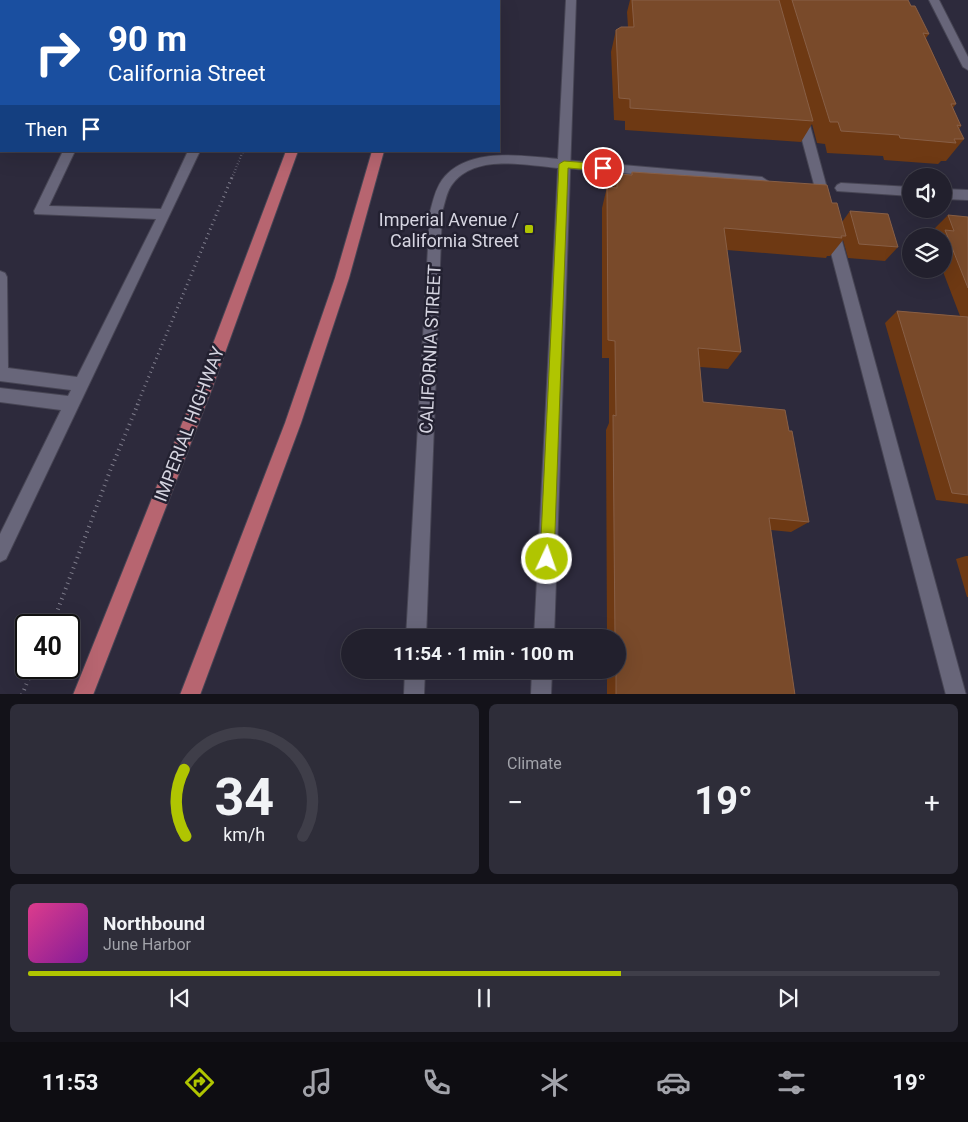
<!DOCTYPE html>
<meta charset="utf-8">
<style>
:root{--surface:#22202d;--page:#2e2d39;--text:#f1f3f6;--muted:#a2a3aa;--line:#3f3e49;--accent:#b0c501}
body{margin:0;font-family:Roboto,sans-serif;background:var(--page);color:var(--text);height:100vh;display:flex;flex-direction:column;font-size:19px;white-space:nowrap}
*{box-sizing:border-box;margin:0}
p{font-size:16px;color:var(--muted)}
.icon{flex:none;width:28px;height:28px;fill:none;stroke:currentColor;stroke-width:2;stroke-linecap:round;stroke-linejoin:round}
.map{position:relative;height:694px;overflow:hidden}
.side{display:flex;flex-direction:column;gap:10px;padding:10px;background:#131219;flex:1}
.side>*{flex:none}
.top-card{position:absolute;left:0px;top:0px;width:500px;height:152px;box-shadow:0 5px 20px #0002,0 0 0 1px var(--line);background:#1a4fa0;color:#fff;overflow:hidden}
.buttons{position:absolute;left:902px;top:168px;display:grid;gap:10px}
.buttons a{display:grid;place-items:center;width:50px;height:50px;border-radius:50%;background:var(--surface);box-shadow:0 5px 20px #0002,0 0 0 1px var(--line);font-size:25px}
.speed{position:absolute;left:15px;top:614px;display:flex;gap:10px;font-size:25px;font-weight:700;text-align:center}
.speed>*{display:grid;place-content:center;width:65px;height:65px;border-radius:50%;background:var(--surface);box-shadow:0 5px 20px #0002,0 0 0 1px var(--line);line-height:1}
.speed .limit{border:2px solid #111;border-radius:8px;background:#fff;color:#111}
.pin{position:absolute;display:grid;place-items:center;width:42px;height:42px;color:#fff;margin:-21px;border:2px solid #fff;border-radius:50%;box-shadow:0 1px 5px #0007}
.me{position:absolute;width:55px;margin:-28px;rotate:3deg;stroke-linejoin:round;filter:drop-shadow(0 0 4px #0008)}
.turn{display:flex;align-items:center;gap:18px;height:105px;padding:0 25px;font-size:22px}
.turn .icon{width:65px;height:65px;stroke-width:2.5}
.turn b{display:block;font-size:35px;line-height:42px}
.then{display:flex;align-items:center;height:48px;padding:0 25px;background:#0003;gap:10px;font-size:19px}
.big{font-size:38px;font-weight:700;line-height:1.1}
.side .widget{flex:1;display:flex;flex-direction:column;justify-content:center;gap:8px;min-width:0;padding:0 18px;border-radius:8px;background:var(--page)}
.side .dial{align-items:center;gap:0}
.dial svg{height:130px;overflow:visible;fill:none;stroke:var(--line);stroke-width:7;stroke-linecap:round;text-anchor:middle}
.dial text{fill:var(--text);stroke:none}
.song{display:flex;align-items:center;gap:15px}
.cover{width:60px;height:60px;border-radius:8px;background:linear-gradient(135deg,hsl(330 70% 55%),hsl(290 70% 35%))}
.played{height:5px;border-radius:2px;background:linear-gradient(90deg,var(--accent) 65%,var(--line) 65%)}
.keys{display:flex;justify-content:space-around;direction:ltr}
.heat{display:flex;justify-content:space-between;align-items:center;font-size:28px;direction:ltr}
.side .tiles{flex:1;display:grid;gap:10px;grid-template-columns:1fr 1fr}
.widget:last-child{grid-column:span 2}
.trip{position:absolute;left:341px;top:629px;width:285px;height:50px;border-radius:25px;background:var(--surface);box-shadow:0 5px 20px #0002,0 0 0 1px var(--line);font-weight:700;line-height:50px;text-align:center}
.tab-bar{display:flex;height:80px;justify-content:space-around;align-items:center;background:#0e0d12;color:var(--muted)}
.tab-bar .icon{width:35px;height:35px}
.tab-bar .on{color:var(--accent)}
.tab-bar b{font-size:22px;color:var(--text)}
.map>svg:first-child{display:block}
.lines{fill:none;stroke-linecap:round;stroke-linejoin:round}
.lane-casing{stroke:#474554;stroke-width:2}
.street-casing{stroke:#474554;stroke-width:2}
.secondary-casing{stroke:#474554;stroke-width:2}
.primary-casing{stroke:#474554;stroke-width:2}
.highway-casing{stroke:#474554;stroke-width:17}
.path-far2{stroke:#7e7c8b;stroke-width:2.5;stroke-dasharray:0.5 2.5;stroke-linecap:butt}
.path-far1{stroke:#7e7c8b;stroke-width:3;stroke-dasharray:1 4;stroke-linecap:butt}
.path{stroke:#7e7c8b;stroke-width:4;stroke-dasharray:1 4.5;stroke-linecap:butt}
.lane{fill:#68667a;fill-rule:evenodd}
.street{fill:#68667a;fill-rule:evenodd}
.secondary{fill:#68667a;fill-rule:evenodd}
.primary{fill:#b76570;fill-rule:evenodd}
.highway{stroke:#eb646a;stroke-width:15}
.wall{fill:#6e3913}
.shaded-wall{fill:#4f2c1a}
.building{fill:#794a2a;stroke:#885f46}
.route{fill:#b0c501;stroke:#728001}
.poi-dot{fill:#b0c501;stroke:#232131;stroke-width:2}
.labels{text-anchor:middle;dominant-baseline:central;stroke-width:5;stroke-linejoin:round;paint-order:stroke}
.poi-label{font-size:18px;fill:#d6d5e1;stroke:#232131;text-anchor:end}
.street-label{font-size:18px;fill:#d6d5e1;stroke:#232131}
</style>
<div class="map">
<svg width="968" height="695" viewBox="0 0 968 695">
<rect width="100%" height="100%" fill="#2d2a3c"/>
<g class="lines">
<defs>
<path id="lane" d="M257,0H267V1H257Z
M801,110L807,114L831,203L830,206H820L819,203L795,114Z
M63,151H75L49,206L161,209L188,151H200L6,559L0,562V534L61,410L0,402V388L68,396L71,390L0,381V271L5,273L7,277L8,368L77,377L156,219L35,214L34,211Z
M832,225L837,226L839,230L966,695H946L825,230L827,226Z"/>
<path id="street" d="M929,0H939L968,57V70L963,67Z
M564,160L762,177L768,181L762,185L564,168L558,164Z
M841,183L911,187V196L837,191L835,188L837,185Z
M944,189L968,190V200L944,199Z"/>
<path id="secondary" d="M566,0H576L554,638H534L558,168C525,165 473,153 451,186C446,194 445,203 442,212L426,638H406L430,212C433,201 435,190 442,180C467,146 523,156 558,159Z
M405,670H425L424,695H404Z
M532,670H552L551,695H531Z"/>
<path id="primary" d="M342,0H352V1H342Z
M286,151H298L213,386L93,695H73L197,386Z
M372,151H384L349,278L301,423L200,695H180L285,423L335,278Z"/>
<path id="highway" d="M418,1L419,0"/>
</defs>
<use href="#lane" class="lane-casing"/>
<use href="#street" class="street-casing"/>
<use href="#secondary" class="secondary-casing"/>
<use href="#primary" class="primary-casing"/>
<use href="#highway" class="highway-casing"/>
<path class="path-far2" d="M232,178L243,151"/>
<path class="path-far1" d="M137,405L232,177"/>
<path class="path" d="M52,625L110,471L138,404
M22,695L33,668"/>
<use href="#lane" class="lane"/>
<use href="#street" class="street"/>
<use href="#secondary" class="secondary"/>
<use href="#primary" class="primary"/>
<use href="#highway" class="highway"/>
</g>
<path class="wall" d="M630,0H908L911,6L929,34L926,38L956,104L953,108L961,126L959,129L964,139L946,161H941L938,164L884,160L883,156L827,153L825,144L817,143L812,124L801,142L625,130V121L614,120L611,52L616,30L628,27L627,12Z
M632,172L832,203L842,222L850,211L898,247L885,261L848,258L843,240L830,256H827L826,258L727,250L741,352L728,369L700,367L703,402L809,522L791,532L771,530L795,695H607V670H618V638H607L606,430L609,423V358H602V208L607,187L613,188L617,174L631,175Z
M948,215L968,217V504L936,500L885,323L897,311L960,316L942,269H944V236H938L935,228Z
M966,556H968V597H967L956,559Z"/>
<path class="shaded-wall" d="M28,0H61V1H28Z
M1,40V95L0,97V42Z"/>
<path class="building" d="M0,0H28V1H1V40L0,42Z
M632,0H779L813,121L630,108V99L619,98L616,30L621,27H634Z
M792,0H908L911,6H915L929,34L923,33L956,104H951L961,126L957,125L964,139H954L956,143L900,138L899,135L841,131L838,122H830Z
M632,172L827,185L832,203H837L846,236H841L842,238L724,228L741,352L698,348L703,402L785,410L789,431H792L809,522L769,518L795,695H616V670H618V638H615L613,415L616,416L615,341L608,340L607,187L617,188V174L632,175Z
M850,211L888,214L898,247L859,244Z
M948,215L968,217V288L945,230L954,231Z
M897,311L968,317V495L952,493Z"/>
<path class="route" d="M564,161L603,164L608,168L603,171L568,168L554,559L552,564L547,566L542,564L540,559L559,164Z"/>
<rect class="poi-dot" x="524" y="224" width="10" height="10" rx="2.5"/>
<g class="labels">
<g class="poi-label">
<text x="519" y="219">Imperial Avenue /<tspan x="519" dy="21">California Street</tspan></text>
</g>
<g class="street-label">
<text transform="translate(430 349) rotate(-87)">CALIFORNIA STREET</text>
<text transform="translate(189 424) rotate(-69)">IMPERIAL HIGHWAY</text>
</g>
</g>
</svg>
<div class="buttons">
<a><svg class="icon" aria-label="sound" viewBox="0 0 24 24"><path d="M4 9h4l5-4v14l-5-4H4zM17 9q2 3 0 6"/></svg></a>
<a><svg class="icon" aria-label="layers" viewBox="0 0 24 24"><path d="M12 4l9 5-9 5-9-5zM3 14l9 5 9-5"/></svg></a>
</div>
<div class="speed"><div class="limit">40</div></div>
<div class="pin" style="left:603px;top:168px;background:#d93025"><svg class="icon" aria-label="arrive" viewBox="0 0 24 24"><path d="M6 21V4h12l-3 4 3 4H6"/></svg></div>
<svg class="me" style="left:547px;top:559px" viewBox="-20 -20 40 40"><circle r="17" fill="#b0c501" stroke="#fff" stroke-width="3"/><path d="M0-11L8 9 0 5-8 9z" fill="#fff"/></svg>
<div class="trip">11:54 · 1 min · 100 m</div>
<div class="top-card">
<div class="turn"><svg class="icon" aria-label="right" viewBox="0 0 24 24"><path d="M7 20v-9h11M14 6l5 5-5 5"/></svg><div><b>90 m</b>California Street</div></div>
<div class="then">Then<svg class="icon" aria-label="arrive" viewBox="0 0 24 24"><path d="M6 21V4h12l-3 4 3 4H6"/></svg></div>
</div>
</div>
<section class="side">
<div class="tiles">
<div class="widget dial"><svg viewBox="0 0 100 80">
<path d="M14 69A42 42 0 1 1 86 69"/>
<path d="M14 69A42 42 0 0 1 13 28" stroke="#b0c501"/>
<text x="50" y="56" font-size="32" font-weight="700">34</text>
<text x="50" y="72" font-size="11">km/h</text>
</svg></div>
<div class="widget"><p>Climate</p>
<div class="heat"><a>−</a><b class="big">19°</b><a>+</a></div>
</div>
<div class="widget">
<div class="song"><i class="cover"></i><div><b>Northbound</b><p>June Harbor</p></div></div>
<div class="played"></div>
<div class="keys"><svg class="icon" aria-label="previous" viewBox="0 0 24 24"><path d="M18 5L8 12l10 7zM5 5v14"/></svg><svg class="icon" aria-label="pause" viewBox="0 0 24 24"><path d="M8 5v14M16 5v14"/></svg><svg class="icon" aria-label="next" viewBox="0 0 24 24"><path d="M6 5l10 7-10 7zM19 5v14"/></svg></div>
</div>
</div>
</section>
<nav class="tab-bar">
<b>11:53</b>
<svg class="icon on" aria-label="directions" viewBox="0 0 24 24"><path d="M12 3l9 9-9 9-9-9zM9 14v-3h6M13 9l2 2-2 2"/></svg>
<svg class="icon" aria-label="music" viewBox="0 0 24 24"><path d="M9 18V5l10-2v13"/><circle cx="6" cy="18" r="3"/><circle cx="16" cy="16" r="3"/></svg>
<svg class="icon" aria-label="phone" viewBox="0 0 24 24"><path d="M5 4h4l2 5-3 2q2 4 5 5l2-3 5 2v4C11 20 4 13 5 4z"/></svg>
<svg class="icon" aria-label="climate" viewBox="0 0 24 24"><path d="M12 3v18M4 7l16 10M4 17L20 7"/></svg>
<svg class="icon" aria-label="car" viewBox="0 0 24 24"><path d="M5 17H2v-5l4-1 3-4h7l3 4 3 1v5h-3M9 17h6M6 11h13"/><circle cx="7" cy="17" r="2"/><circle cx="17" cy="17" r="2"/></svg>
<svg class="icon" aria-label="filters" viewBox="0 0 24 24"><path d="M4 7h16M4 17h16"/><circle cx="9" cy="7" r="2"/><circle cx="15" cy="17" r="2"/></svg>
<b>19°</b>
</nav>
